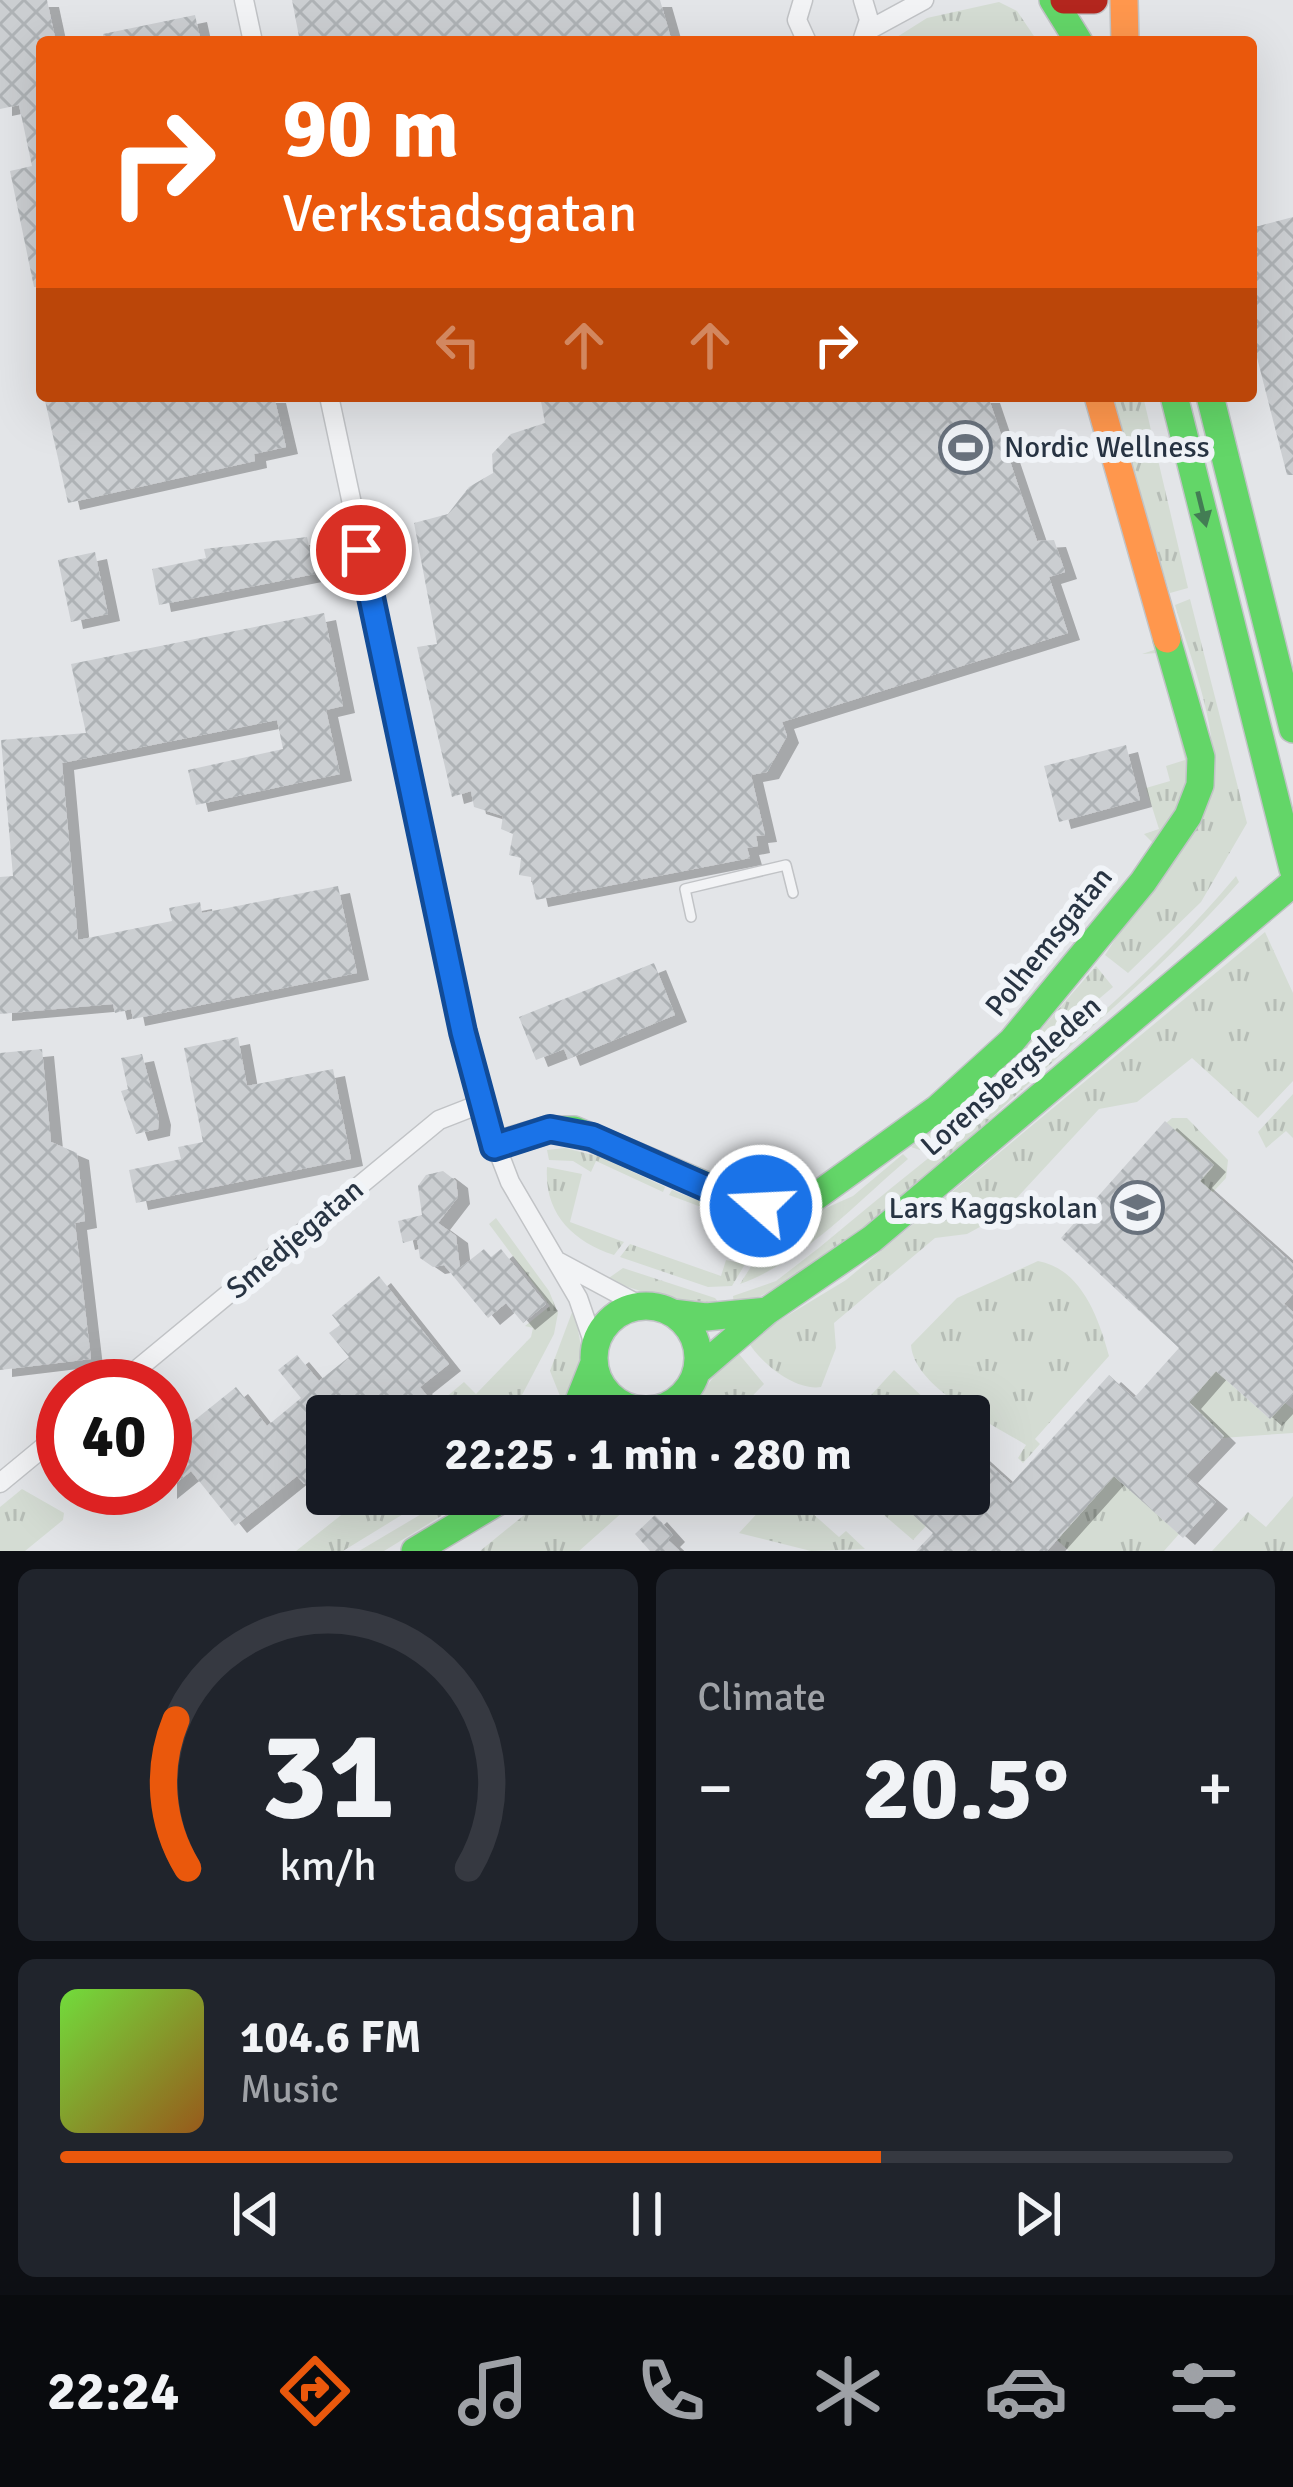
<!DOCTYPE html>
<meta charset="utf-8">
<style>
:root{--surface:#171b24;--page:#20242c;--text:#f1f3f6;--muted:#9ea1a6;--line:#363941;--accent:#ea580c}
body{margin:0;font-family:Signika,sans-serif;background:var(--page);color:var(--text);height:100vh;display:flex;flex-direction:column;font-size:45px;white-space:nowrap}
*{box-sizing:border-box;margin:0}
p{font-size:39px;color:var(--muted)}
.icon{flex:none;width:66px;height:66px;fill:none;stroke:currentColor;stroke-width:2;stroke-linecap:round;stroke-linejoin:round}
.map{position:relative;height:1551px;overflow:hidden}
.panel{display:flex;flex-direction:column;gap:18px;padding:18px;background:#0d0f14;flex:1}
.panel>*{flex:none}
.hud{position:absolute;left:36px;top:36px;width:1221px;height:366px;border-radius:12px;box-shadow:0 12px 48px #0002;background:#ea580c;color:#fff;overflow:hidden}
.speed{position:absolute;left:36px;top:1359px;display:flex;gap:24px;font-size:60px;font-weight:700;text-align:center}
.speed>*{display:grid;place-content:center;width:156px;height:156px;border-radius:50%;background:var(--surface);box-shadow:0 12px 48px #0002;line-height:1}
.speed .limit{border:18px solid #d22;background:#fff;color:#111}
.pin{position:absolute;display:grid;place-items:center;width:102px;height:102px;color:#fff;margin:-51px;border:6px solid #fff;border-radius:50%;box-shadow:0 3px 12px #0007}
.me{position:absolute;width:132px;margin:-66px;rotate:289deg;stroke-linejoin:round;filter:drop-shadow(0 0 9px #0008)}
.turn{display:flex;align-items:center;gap:42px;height:252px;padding:0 48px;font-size:54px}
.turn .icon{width:156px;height:156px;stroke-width:2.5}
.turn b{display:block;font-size:84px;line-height:102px}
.lanes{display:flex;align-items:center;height:114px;padding:0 48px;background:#0003;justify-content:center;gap:60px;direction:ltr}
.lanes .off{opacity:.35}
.big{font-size:90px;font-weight:700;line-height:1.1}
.panel .widget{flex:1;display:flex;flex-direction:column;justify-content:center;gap:18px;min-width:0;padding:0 42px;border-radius:18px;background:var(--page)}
.panel .dial{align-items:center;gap:0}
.dial svg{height:312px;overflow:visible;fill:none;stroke:var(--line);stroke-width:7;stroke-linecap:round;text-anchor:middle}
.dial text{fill:var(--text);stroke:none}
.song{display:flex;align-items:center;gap:36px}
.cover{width:144px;height:144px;border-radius:18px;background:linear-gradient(135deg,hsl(100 70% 55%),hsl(30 70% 35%))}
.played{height:12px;border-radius:6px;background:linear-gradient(90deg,var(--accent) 70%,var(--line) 70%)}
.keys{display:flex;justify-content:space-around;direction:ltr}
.heat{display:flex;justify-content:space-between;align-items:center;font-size:66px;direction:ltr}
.panel .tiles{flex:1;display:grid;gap:18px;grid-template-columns:1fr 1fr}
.widget:last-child{grid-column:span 2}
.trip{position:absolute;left:306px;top:1395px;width:684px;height:120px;border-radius:12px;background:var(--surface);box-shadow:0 12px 48px #0002;font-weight:700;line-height:120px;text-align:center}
.tab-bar{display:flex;height:192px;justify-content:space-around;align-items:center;background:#090b0e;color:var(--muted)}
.tab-bar .icon{width:84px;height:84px}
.tab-bar .selected{color:var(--accent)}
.tab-bar b{font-size:54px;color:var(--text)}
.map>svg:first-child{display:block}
.grass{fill:url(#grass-tufts)}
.building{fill:url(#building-cross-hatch);filter:url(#shadow)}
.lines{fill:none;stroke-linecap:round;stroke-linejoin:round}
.lane-casing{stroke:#c1c3c6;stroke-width:12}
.street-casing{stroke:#c1c3c6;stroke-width:21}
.fast-casing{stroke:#c1c3c6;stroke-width:30}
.slow-casing{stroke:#c1c3c6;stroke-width:30}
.jam-casing{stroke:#c1c3c6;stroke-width:30}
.lane{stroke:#f2f3f5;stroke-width:9}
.street{stroke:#f2f3f5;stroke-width:18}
.fast{stroke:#63d668;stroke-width:27}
.slow{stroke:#ff974d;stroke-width:27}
.jam{stroke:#b3261e;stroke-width:27}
.oneway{fill:#437d54}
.route-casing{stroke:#114b97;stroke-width:30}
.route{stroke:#1a73e8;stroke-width:21}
.labels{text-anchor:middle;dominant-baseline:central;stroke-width:12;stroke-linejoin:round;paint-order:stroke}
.poi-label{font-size:30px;fill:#283443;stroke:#f1f4f8;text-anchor:start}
.street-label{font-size:30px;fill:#283443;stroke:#f1f4f8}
</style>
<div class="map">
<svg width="1293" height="1551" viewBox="0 0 1293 1551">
<defs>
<pattern id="grass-tufts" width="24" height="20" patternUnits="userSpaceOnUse" patternTransform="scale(3)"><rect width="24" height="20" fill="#d4dcd3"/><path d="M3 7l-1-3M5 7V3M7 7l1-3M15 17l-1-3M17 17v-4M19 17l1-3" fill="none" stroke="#b6bdb6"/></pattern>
<pattern id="building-cross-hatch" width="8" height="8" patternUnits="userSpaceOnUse" patternTransform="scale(3)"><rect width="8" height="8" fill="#cbced1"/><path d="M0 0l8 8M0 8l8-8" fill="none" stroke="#aeb2b5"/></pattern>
<filter id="shadow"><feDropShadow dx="12" dy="7" stdDeviation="0" flood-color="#0004"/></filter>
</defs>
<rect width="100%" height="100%" fill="#e3e5e8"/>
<path class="grass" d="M999,2L1017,11L1038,42H889L927,18Z
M1106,396H1143L1188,588L1170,593Z
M1190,599L1247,823L1201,902L1128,973L1105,955L1210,793C1223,736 1191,661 1175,605Z
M1160,648C1183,731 1213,768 1153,843L1144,834L1159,829L1146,788L1170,781L1166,766L1185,760L1158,653L1142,654Z
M1236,876L1239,882C1175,956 1099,1020 1026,1086C954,1151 826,1282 734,1305L733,1296L776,1281L820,1247C957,1131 1122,1013 1236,876Z
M1265,932L1293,993V1081L1258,1118L1192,1058L1137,1102L1099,1109L1000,1216L967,1234L935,1238L834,1323L836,1348L821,1387C795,1391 760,1363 747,1340L846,1280Z
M1096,966L1113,987L920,1150L911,1147L1031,1041Z
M1293,1094V1138L1286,1131L1266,1148L1258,1132Z
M1172,1118H1187L1228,1160L1226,1178L1191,1216L1166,1123Z
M565,1148L601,1157L665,1187L663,1192L596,1161L591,1172L573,1161L549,1160L547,1150Z
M903,1154L908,1159C856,1203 805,1260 740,1284L752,1265C787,1263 784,1243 799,1220L853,1196Z
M547,1167L582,1174L570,1222L624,1242L614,1255C572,1241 544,1213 547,1167Z
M672,1190C691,1199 763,1220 772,1228L771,1239L754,1245L755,1227L669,1195Z
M496,1218L549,1291L558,1313L554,1334L511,1416H437L447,1408L445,1398L464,1382L476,1394L531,1337L533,1328L525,1326L550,1306L489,1224Z
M630,1244L721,1276L726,1260L745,1264L732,1286L708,1287L620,1257Z
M1038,1261C1082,1269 1099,1319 1109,1356L1035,1439L1040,1444L1023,1463L1018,1458L1026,1445C993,1424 914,1388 911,1345L957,1298Z
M623,1268L715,1298L720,1304L691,1307L606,1280Z
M574,1307L583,1358L571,1402L560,1396L550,1371Z
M734,1348L764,1384L733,1416H705L702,1393Z
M894,1370L943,1416L928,1410L922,1416H852Z
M1216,1371L1270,1419L1285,1403L1293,1409V1433L1222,1438L1178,1415Z
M1114,1476L1179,1534L1164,1551H1069L1057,1540Z
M22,1489L64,1513L63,1520L25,1551H0V1507Z
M343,1494H436L343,1551H296L350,1508Z
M455,1494H477L384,1551H359Z
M550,1494H643L579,1551H480Z
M775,1494H827L812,1513L839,1537L846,1531L865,1549L811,1551L739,1533Z
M874,1494H890L926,1526L913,1540L884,1515Z
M1293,1496V1551H1212L1248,1512L1266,1527Z"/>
<path class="building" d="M0,0H47L56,42H42V287H34L10,171L32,166L19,105L0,109Z
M292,0H660L672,42H300Z
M195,15L201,42H104L103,34Z
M1293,217V475H1287L1251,334V228Z
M44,396H110L111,402L140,396H274L286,447L254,454L255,461L68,503Z
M540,396H988L1037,541L1054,540L1065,572L1049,577L1068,633L782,722L787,736L767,772L751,775L765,835L756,836L758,846L747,848L750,858L536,900L531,877L519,875L521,858L509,855L513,834L501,829L503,816L474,807L471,791L452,797L417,647L437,644L414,523L448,514L469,487L493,473L492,454L511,434L545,423Z
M307,537L315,574L159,605L152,569L206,558L204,549Z
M95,552L108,614L71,622L58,560Z
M324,613L343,706L326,710L340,774L196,805L188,770L283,749L277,720L62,763L78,940L172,921L169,908L200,902L202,913L338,886L357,973L133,1019L131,1009L115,1013L113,1004L0,1014V877L13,876L1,740L86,733L71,664Z
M1126,745L1140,800L1059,822L1044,766Z
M654,963L675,1015L568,1059L564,1049L536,1060L519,1017Z
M238,1037L247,1086L333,1069L351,1159L136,1203L129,1170L181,1159L178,1147L203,1142L184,1048Z
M42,1049L51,1142L77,1153L85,1221L75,1223L91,1359L0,1370V1053Z
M142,1054L159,1118L158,1129L136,1134L121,1091L128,1089L121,1058Z
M1165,1121L1214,1165L1200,1181L1293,1264V1294L1284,1304L1293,1312V1394L1270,1419L1216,1371L1189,1402L1224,1436L1186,1476L1216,1502L1183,1538L1114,1476L1047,1551H916L933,1533L890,1494H969V1446L1011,1484L1109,1375L1134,1398L1179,1348L1061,1238Z
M443,1171L456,1181L458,1197L438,1223L456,1236L460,1268L484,1249L491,1257L501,1249L546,1304L523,1323L506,1303L488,1318L444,1265L433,1267L420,1258L417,1239L403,1243L398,1221L422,1215L418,1186L426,1175Z
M379,1276L449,1364L420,1387L436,1407L425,1416H327V1466L304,1484L297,1476L235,1526L191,1471L165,1492V1444L236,1387L267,1426L301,1398L278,1370L297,1355L319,1381L349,1357L329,1333L340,1325L332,1315Z
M655,1515L673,1535L668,1540L680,1551H650L635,1534Z"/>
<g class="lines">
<defs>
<path id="lane" d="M691,917L685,889L786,865L793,893"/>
<path id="street" d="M244,0L253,42
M803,0L797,20L807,42
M867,31L924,0
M863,38L869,20L863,0
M329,396L480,1104L510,1182L578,1298L595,1347
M559,1262L641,1306
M117,1386L439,1120L480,1104
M677,1400L692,1416
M0,1483L63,1431"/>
<path id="fast" d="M1053,0L1079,42
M1174,396L1293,869
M1210,396L1293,729
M494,1146L547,1130H574L759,1208L787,1209L808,1202L937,1109L1012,1041L1143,882L1188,816L1200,785L1201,757L1167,639
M594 1358a52 52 0 1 1 104 0a52 52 0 1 1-104 0Z
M672,1313L706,1317L767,1311
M696,1372L767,1311L872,1239L1293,883
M573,1416L594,1363
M415,1551L502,1499"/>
<path id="slow" d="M1124,0L1125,42
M1098,396L1167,639"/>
<path id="jam" d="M1064,0H1094"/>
</defs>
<use href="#lane" class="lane-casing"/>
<use href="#street" class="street-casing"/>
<use href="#fast" class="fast-casing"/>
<use href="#slow" class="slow-casing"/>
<use href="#jam" class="jam-casing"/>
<use href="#lane" class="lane"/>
<use href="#street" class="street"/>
<use href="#fast" class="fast"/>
<use href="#slow" class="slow"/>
<use href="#jam" class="jam"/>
</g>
<defs><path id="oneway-solid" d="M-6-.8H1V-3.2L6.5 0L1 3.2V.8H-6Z" transform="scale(3)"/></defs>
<use class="oneway" href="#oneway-solid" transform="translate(1202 509) rotate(76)"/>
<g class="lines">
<defs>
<path id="route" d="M361,550L463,1032L494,1147L550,1129L592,1137L739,1202L761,1206"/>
</defs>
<use href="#route" class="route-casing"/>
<use href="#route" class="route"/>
</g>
<defs>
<symbol id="stadium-ring" viewBox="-11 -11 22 22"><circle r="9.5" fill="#f1f4f8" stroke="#69727d" stroke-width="1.5"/><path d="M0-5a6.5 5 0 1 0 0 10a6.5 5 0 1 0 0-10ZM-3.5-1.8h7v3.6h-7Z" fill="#69727d"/></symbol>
<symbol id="school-ring" viewBox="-11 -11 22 22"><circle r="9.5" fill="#f1f4f8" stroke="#69727d" stroke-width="1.5"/><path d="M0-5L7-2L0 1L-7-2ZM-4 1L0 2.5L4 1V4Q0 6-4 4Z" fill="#69727d"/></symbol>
</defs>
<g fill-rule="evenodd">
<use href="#stadium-ring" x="936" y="418" width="59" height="59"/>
<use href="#school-ring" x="1108" y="1178" width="59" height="59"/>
</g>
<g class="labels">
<g class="poi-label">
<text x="1004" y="447">Nordic Wellness</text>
<text x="1098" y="1208" text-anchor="end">Lars Kaggskolan</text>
</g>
<g class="street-label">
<text transform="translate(1049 942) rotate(-51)">Polhemsgatan</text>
<text transform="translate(1011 1076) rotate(-41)">Lorensbergsleden</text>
<text transform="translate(295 1239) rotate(-40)">Smedjegatan</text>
</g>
</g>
</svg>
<div class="speed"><div class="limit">40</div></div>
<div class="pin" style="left:361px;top:550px;background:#d93025"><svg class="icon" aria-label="arrive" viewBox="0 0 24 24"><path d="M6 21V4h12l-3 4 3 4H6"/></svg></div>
<svg class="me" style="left:761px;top:1206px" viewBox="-20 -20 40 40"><circle r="17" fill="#1a73e8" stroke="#fff" stroke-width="3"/><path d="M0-11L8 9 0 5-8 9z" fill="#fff"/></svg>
<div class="trip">22:25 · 1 min · 280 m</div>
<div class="hud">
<div class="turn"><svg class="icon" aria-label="right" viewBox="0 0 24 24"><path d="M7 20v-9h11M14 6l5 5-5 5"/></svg><div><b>90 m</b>Verkstadsgatan</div></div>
<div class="lanes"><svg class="icon off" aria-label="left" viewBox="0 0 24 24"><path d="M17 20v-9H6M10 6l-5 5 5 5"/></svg><svg class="icon off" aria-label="ahead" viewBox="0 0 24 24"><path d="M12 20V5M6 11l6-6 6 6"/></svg><svg class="icon off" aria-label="ahead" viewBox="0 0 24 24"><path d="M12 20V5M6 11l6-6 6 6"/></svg><svg class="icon" aria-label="right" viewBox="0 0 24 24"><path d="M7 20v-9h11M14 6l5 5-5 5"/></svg></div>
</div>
</div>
<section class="panel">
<div class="tiles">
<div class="widget dial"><svg viewBox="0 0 100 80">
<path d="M14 69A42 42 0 1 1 86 69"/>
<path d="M14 69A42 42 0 0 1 11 31" stroke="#ea580c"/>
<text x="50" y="56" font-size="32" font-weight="700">31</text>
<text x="50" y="72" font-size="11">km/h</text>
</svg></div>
<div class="widget"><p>Climate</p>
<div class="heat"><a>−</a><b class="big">20.5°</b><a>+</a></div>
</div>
<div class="widget">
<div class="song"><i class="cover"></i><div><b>104.6 FM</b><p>Music</p></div></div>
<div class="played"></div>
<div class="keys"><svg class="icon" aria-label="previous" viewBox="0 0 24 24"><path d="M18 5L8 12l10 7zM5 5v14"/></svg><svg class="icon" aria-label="pause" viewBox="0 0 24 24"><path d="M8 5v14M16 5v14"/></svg><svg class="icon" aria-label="next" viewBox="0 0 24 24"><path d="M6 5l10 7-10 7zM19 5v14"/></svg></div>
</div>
</div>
</section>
<nav class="tab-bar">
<b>22:24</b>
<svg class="icon selected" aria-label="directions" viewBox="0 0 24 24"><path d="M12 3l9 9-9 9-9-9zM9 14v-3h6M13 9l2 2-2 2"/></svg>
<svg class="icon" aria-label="music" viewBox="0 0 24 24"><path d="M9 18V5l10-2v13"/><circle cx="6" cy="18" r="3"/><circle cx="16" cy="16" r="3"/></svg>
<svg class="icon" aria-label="phone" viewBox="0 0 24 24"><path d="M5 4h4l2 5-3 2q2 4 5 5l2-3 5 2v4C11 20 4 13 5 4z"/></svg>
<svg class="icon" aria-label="climate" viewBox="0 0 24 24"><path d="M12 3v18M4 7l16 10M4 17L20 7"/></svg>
<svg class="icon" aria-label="car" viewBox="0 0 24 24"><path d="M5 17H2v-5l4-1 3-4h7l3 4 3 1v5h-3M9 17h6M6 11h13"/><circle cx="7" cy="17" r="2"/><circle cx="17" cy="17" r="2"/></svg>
<svg class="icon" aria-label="filters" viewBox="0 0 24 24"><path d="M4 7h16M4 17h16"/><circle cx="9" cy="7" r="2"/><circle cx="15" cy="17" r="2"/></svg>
</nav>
